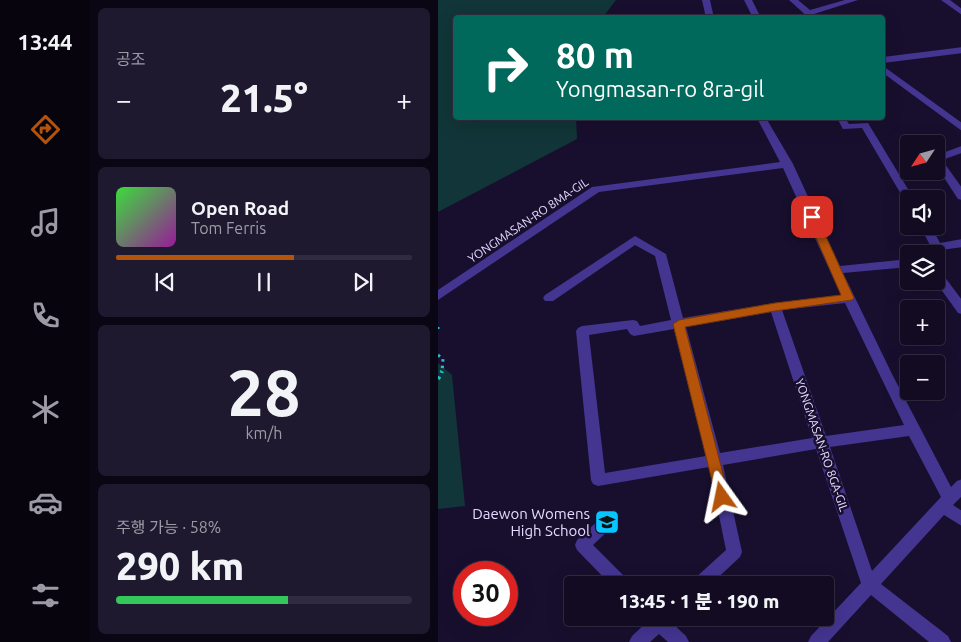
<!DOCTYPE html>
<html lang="ko">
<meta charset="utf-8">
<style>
:root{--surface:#120b22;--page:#1f192f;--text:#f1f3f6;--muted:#9c9ba5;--line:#312b40;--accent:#b45309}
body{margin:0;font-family:Ubuntu,"Noto Sans KR",sans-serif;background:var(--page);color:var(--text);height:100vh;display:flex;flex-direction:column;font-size:19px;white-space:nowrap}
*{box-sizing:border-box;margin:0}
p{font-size:16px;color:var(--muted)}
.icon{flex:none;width:28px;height:28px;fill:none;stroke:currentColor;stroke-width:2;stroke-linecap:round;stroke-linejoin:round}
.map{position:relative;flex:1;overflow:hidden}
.details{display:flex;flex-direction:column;gap:8px;padding:8px;background:#0a0613;width:348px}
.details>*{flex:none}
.hud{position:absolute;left:15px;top:15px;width:432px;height:105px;border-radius:5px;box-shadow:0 5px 20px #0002,0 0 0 1px var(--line);background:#00695c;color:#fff;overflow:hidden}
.needle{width:32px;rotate:234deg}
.buttons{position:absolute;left:462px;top:135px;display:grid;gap:10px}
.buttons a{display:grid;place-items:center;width:45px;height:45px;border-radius:5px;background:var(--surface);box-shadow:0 5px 20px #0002,0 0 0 1px var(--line);font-size:25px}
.speed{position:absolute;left:15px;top:561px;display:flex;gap:10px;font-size:25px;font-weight:700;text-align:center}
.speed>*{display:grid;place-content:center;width:65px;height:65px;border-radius:50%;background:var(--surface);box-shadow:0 5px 20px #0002,0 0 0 1px var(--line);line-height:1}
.speed .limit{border:8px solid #d22;background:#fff;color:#111}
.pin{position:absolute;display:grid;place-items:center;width:42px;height:42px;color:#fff;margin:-21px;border-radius:10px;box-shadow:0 2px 8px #0006}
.me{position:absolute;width:55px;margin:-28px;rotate:348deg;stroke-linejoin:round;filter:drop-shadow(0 0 4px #0008)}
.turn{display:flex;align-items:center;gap:18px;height:105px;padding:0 20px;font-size:22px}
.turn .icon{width:65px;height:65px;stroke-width:2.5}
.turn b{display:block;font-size:35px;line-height:42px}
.big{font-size:38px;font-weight:800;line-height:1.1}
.details .widget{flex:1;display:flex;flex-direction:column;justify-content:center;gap:8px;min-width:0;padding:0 18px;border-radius:8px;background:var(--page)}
.details .dial{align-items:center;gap:0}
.dial b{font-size:65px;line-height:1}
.song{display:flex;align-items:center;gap:15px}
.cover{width:60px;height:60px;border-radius:8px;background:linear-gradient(135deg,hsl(120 70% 55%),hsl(300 70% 35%))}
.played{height:5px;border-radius:2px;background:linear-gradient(90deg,var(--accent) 60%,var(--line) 60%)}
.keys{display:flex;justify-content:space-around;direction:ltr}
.heat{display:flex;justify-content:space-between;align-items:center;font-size:28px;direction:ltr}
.charge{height:8px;border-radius:4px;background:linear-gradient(90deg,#34c759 58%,var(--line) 0)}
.trip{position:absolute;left:126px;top:576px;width:270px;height:50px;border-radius:5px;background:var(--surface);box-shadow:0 5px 20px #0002,0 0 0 1px var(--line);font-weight:800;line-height:50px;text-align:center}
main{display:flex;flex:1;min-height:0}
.tabs{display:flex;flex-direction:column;width:90px;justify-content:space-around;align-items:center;background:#07040e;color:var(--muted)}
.tabs .icon{width:35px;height:35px}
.tabs .current{color:var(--accent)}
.tabs b{font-size:22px;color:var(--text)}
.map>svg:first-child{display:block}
.green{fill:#113538}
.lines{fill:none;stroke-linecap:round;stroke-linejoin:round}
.path-far1{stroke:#23c0cb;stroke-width:3;stroke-dasharray:2.5 4;stroke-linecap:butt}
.path{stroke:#23c0cb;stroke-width:4;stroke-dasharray:3 4.5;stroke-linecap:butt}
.street{fill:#443591;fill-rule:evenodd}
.route{fill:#b45309;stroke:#753606}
.labels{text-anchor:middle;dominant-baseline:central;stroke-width:5;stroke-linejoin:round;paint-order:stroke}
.street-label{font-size:12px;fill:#e4dbff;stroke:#180f2e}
.near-poi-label{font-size:15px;fill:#e4dbff;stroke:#180f2e;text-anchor:end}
</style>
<main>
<nav class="tabs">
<b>13:44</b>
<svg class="icon current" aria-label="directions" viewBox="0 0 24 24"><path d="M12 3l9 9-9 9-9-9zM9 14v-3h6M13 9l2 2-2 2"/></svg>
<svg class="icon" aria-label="music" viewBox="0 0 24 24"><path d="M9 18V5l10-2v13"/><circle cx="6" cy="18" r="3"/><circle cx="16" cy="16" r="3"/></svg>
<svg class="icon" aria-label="phone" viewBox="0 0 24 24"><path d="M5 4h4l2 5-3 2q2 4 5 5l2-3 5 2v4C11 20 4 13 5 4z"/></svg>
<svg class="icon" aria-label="climate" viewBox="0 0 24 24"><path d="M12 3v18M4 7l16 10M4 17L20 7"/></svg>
<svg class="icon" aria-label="car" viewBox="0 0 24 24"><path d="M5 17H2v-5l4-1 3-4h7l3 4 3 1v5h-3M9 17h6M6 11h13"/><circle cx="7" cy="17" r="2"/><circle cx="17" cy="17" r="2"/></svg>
<svg class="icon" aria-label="filters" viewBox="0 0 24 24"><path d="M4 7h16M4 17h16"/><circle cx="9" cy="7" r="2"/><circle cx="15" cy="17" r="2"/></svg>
</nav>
<section class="details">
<div class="widget"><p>공조</p>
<div class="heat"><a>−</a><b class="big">21.5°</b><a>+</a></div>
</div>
<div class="widget">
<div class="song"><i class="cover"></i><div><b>Open Road</b><p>Tom Ferris</p></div></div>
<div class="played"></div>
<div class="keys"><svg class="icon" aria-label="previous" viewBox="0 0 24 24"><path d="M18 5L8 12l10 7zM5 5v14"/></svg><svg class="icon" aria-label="pause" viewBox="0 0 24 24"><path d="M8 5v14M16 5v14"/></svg><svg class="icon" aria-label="next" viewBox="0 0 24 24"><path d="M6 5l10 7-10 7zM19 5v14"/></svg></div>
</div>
<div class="widget dial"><b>28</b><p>km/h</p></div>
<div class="widget"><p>주행 가능 · 58%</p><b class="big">290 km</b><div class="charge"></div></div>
</section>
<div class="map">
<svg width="524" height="642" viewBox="0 0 524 642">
<rect width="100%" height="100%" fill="#180f2e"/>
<path class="green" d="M0,0H178L165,17L18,18V118H138L139,139L0,212Z
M0,363L14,375L27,506L0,509Z"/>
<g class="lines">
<path class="path-far1" d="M0,327V329
M0,355L5,359L4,373"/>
<path class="path" d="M0,379L4,371"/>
<path class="street" d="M264,0H272L276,18H268Z
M306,0H314L323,18H315Z
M351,0H360L372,10L407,0H420L376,14L380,18H371Z
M503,0H512L524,9V15Z
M524,47V53L445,63V57Z
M445,66L524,123V131L445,73Z
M319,118H328L355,164L402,266L471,259V267L405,273L454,374L513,487L519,481L524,479V496L515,505L524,511V526L506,515L443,584L510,636L513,642H491L433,595L390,642H370L373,636L423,583L378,449L285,465L304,552L302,557L272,585H253L255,580L288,550L271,467L160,486L155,484L153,480L138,331L140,328L144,326L195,320L199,321L202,326L233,320L217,256L197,245L115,301H107L105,298L107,295L197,236L228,254L245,318L337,303L403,295L345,168L161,192L0,300V290L154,187L342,162ZM407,303L466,425L388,436L344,310ZM333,312L374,438L282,453L248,327ZM189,329L192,334L196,336L236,329L268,456L167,473L151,335ZM471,436L503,497L434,571L392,447Z
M399,118H407L411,124L430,123L476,199H471V202L467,201L424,128L405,129Z
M524,146V153L504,160L524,188V200L520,199L499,167V155Z
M482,226H493L502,243L524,239V247L503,250L499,256V254H488L493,247Z
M499,271L503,272L524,300V314L520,313L497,281Z
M169,515L174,517L177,522L174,527L155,545L190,580L192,585H173L139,550L137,545L139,540L164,517Z
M209,618H234L233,622L248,636L251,642H230L221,634L212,642H191L194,636L210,621Z"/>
</g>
<path class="route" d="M374,214L379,217L416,298L414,300L337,311L247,327L291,497L289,501L284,503L280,501L278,497L235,324L241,320L337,303L403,295L369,217Z"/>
<defs>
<symbol id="school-square" viewBox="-11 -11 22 22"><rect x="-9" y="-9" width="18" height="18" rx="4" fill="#07c6ff" stroke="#180f2e"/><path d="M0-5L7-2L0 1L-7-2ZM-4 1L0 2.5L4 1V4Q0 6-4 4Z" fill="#111"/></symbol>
</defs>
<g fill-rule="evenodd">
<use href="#school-square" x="155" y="508" width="28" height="28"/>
</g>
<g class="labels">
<g class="street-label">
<text transform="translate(90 220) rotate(-34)">YONGMASAN-RO 8MA-GIL</text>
<text transform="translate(384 445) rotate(71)">YONGMASAN-RO 8GA-GIL</text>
</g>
<g class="near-poi-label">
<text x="152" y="513">Daewon Womens<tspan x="152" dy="17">High School</tspan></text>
</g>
</g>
</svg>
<div class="buttons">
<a><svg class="needle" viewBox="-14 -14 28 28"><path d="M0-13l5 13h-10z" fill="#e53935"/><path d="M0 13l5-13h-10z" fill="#9c9ba5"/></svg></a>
<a><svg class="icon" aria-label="sound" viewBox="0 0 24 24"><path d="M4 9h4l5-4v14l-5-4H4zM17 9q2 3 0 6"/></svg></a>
<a><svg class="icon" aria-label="layers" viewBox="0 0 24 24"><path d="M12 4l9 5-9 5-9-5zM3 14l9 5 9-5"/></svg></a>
<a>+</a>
<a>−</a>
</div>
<div class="speed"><div class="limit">30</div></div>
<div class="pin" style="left:374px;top:217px;background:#d93025"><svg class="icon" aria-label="arrive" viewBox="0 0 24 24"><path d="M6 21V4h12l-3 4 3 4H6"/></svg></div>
<svg class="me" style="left:284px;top:497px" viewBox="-20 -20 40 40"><path d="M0-17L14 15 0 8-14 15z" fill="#b45309" stroke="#fff" stroke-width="4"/></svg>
<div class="trip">13:45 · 1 분 · 190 m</div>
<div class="hud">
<div class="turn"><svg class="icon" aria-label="right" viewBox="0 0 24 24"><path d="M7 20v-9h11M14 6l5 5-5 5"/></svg><div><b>80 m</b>Yongmasan-ro 8ra-gil</div></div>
</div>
</div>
</main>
